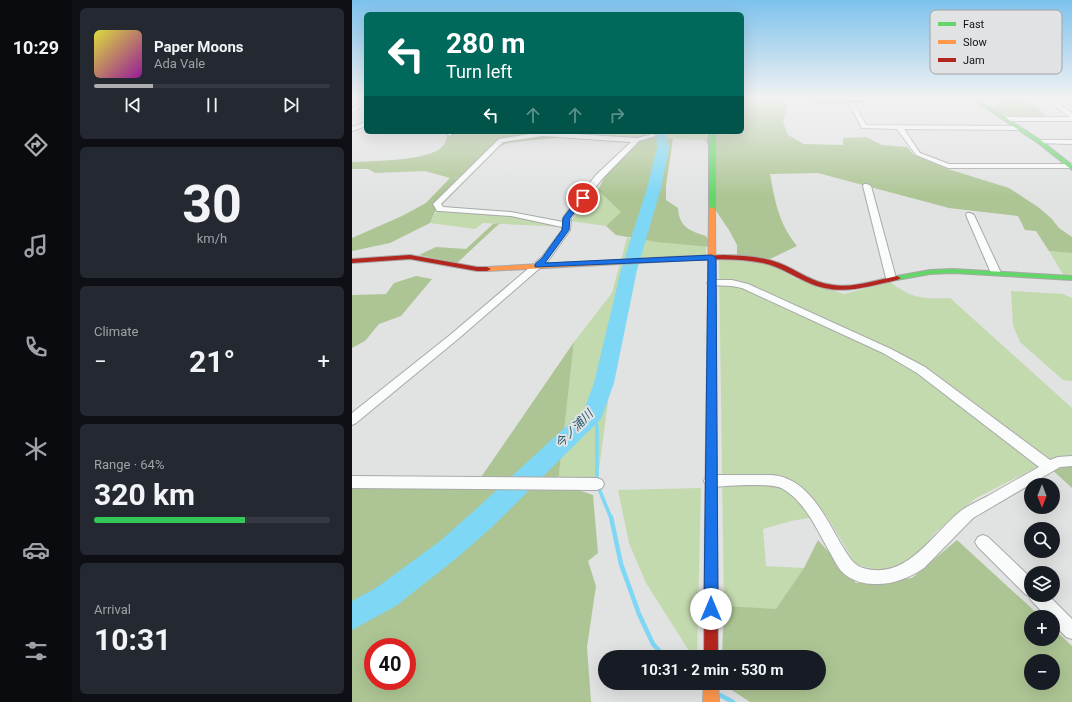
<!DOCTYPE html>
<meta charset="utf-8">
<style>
:root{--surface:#171b24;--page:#242831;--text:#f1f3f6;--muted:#9ea1a6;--line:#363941;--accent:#adaeb0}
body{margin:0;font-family:Roboto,"Noto Sans JP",sans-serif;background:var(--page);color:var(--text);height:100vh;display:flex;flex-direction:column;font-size:15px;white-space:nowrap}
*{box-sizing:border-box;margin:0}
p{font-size:13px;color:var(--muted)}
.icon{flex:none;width:22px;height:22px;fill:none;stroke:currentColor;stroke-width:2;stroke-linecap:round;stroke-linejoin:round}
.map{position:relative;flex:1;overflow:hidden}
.panel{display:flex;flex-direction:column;gap:8px;padding:8px;background:#0d0f14;width:280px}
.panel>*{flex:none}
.hud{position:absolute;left:12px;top:12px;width:380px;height:122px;border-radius:6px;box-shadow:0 4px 16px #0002;background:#00695c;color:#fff;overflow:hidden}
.needle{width:26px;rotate:180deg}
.controls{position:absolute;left:672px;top:478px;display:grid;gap:8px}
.controls a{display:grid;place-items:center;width:36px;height:36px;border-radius:50%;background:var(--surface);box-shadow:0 4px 16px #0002;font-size:20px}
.speed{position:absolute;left:12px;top:638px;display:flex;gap:8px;font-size:20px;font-weight:700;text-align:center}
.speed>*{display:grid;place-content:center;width:52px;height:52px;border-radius:50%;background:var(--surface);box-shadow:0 4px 16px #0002;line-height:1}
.speed .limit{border:6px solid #d22;background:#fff;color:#111}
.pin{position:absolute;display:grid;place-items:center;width:34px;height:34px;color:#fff;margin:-17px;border:2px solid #fff;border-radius:50%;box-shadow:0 1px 4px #0007}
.me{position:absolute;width:44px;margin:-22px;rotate:0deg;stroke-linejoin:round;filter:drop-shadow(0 0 3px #0008)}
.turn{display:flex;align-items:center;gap:14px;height:84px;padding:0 16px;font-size:18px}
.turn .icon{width:52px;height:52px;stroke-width:2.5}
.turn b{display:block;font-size:28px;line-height:34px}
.lanes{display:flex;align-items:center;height:38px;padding:0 16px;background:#0003;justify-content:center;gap:20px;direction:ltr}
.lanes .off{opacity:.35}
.big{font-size:30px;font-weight:700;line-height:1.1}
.panel .card{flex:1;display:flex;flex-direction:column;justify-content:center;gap:6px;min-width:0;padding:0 14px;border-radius:6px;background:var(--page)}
.panel .dial{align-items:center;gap:0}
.dial b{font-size:52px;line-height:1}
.song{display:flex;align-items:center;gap:12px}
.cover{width:48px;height:48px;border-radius:6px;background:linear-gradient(135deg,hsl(60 70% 55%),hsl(300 70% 35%))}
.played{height:4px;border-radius:2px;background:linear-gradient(90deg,var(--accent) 25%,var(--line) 25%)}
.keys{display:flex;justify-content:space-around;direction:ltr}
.heat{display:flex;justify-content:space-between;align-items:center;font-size:22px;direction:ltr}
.charge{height:6px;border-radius:3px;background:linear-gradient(90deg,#34c759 64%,var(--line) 0)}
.trip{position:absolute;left:246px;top:650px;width:228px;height:40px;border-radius:20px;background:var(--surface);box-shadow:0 4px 16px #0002;font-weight:700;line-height:40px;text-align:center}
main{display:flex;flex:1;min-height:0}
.tab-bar{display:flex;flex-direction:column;width:72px;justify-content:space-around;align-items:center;background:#090b0e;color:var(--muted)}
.tab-bar .icon{width:28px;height:28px}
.tab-bar .on{color:var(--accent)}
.tab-bar b{font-size:18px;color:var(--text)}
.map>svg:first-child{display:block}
.green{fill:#c3d9ae}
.forest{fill:#adc594;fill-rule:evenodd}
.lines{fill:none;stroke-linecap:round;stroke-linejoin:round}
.stream-far1{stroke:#7dd7f5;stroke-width:3.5}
.stream{stroke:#7dd7f5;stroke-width:4.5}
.river{fill:#7dd7f5;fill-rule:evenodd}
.street-casing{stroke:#a8a9a9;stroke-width:2}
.fast-casing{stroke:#a8a9a9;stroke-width:2}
.slow-casing{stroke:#a8a9a9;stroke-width:2}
.jam-casing{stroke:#a8a9a9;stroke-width:2}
.street{fill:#fafbfb;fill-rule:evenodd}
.fast{fill:#63d668;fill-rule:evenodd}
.slow{fill:#ff974d;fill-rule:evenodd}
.jam{fill:#b3261e;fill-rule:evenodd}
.route{fill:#1a73e8;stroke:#114b97}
.labels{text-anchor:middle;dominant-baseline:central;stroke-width:4;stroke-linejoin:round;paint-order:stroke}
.water-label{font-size:12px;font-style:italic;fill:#23576a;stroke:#e0e2e3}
.key{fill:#e0e2e3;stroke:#a2a3a4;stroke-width:1}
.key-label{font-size:11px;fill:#111112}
</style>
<main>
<nav class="tab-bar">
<b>10:29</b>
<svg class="icon on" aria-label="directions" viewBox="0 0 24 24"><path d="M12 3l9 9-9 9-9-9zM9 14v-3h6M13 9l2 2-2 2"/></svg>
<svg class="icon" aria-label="music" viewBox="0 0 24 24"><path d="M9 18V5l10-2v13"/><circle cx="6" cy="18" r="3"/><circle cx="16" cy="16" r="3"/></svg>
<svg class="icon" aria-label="phone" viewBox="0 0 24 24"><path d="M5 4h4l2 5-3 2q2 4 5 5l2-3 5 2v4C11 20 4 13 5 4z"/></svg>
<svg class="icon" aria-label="climate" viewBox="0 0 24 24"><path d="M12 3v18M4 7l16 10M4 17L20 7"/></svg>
<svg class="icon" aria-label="car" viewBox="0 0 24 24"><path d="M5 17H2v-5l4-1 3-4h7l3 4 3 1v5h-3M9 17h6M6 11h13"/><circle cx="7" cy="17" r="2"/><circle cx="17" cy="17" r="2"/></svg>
<svg class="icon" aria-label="filters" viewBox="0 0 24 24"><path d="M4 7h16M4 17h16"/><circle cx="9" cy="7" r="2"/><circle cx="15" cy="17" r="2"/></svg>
</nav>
<section class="panel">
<div class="card">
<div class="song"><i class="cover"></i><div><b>Paper Moons</b><p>Ada Vale</p></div></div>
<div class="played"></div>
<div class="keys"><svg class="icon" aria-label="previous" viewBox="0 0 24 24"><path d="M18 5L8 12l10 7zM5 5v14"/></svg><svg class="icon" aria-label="pause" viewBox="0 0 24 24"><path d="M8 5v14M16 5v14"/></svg><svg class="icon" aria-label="next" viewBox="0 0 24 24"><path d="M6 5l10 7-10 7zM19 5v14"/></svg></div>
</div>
<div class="card dial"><b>30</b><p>km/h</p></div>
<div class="card"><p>Climate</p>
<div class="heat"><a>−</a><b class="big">21°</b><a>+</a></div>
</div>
<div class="card"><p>Range · 64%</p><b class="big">320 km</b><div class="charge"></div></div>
<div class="card"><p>Arrival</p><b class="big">10:31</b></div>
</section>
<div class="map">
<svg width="720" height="702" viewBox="0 0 720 702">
<rect width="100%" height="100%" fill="#e1e2e2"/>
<path class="green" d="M228,132H355L354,140L321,139L301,136L285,140L226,137Z
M247,187L272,212L254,226L219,221Z
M87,206L88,209L162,215L212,227L131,223L123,229L78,223Z
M275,238L354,246V257L281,258L270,328L258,387L245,484L206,483L222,342L260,293Z
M697,251L720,253V276H712Z
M367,260L415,263L445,279L492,294L538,282C561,299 570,299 598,298L720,408V461L693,463L624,498L584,532L557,563L528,570L504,565L474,515L439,521L411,529L414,566L452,568L424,610L372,606Z
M659,291L711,294L720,298V381L711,380L668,342L661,325Z
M349,488L345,657H341L294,583L277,543L266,490Z"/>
<path class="forest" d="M390,98H424V100L430,104H436L431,122L436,135L452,144L491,145V138L514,137L530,145L555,147L561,154L596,169L657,188L686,207L699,218L707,228L720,237V253L697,251L684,231L673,230L666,216L597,208L466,173L418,174C423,202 427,224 445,246L418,259L385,255V245L377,230L360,205V158L354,140L357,132H390Z
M646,98H668L685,107L693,116L691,118C672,118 657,119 641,109L648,101Z
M97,132H188L220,136L156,143L135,152L112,177H100L111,178L87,203L78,223L38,243L0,251V238L50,216L74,203L98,178L73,171L23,173L16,169H0V162C20,161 78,161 91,146C94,143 95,136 97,132Z
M304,136L321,139L314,185V200L326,208C327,227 338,231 354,236L360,247L305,242L264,235L254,226L269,212L246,190L258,166L284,142Z
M148,223L105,263L67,255L84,247L114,249L141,224Z
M64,276L80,279L49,316L27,324L13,341L0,348V295L34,294L42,283Z
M222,342L206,483L241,495L246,553L236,561L244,586L235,647L239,702H0V482L125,483ZM21,647H55V681H21Z
M720,461V488L697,467Z
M466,540L504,583L560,578L605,540L689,617H679V639H701V628L720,646V702H398L369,683H467V657H370L372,606L424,609L452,568ZM679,661H701V683H679Z"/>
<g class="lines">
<path class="stream-far1" d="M241,414L245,427V484L259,518"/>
<path class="stream" d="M259,517L269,564L287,614L301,644L313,657
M368,695L381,702"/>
<path class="river" d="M304,132H314L317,148L309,188L285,270L262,383L249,419L141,526L106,557L44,606L0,630V601L24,588L88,541L123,510L232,410L242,383L269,270L295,188L305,148Z"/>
<defs>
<path id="street" d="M14,98V103L0,114V109Z
M692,98H698L720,113V121H654L651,119L654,117H718Z
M497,101H501L514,125L667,126L670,128L667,130L552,129L568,153L597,164H720V168H596L564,155L545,129L510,128L496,102Z
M14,122V126L0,131V127Z
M96,132H102L98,136L95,134Z
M191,132L285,138L301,134L304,136L287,141L250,179L219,218L218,230L196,261L106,339L4,423L0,425V413L98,335L190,257L210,230V227L159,216L88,211H85L81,204L147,139ZM191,136L279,142L244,175L212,216L211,222L159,212L91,207L89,204L151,142Z
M688,140H720V144L686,143V141Z
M512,184H515L519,186L544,278L542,280H536L534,278L511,186Z
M615,213H618L622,215L649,273L647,275H641L639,273L614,215Z
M360,280H380L396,284L539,349L573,367L698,460L706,457L720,456V466L708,467L621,518L572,568C557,578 540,585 521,584C513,584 502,581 495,576C486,570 482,559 476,549C465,529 452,501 431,489C420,482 374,486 359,487L354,485L352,481L354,477L359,475H419C455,477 473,516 489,544C495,553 500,565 511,568C556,581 580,533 610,510C617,505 626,501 634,497C652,487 669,477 687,467L565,373L531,353L390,288L380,286L357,285L355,283Z
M0,476L245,478L250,480L252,484L250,488L245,490L0,488Z
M631,535L636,537L679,578V595H696L720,619V639L714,637L701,623V617H695L679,600L677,596L673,594L626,547L623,542L626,537Z"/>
<path id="fast" d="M423,98L498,101L531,98H544L498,103L425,99Z
M619,98H623L690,141L720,165V170L686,143Z
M357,132H363V209L360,211L357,209Z
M601,269L720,276V280L601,273L578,274L545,280L541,278L545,276L578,270Z"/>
<path id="slow" d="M360,207L363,209L365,520L363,524L359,525L355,524L353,520L357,209Z
M319,257H322V261L135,271L131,269L135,267Z
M352,683H366L367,702H351Z"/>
<path id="jam" d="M58,255L125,267H135L139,269L135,271H125L58,259L0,263V259Z
M372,255C390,256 409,256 427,263C445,270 461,283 481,285C502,288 525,280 545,276L549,278L545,280C513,287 487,297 455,282C441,276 427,266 411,263C381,257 349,260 319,261L315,259L319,257Z
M359,515L363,516L365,520L366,657H352L353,520L355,516Z"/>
</defs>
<use href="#street" class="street-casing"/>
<use href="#fast" class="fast-casing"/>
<use href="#slow" class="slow-casing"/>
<use href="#jam" class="jam-casing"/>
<use href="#street" class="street"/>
<use href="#fast" class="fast"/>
<use href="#slow" class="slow"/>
<use href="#jam" class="jam"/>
</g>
<linearGradient id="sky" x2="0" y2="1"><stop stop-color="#7dc2ed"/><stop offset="0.5" stop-color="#f2f2f2"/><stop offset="1" stop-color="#f2f2f2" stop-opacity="0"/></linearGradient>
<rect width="720" height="196" fill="url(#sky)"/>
<path class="route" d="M228,196L234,198L218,218L217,230L193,263L360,255L364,258L366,609L364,614L359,616L354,614L352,609L356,260L183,267V264L190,258L210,230L211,218Z"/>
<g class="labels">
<g class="water-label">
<text transform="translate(222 429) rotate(-46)">今ノ浦川</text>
</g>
</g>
<rect x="578" y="10" width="132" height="64" rx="6" class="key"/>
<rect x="586" y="22" width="18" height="4" fill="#63d668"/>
<rect x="586" y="40" width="18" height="4" fill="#ff974d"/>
<rect x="586" y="58" width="18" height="4" fill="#b3261e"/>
<g class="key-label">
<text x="611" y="28">Fast</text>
<text x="611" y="46">Slow</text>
<text x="611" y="64">Jam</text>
</g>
</svg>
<div class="controls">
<a><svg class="needle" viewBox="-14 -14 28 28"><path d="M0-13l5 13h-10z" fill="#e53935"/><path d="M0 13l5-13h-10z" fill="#9ea1a6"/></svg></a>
<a><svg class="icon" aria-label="search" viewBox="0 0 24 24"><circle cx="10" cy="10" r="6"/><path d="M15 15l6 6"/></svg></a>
<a><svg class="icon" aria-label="layers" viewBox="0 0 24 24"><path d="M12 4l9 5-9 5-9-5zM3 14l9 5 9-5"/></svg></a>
<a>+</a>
<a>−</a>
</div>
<div class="speed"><div class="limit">40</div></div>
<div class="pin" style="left:231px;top:198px;background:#d93025"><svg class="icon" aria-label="arrive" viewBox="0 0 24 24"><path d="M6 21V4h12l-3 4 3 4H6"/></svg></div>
<svg class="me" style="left:359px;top:609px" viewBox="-20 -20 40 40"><circle r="19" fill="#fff"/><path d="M0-13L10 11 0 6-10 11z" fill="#1a73e8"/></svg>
<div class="trip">10:31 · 2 min · 530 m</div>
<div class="hud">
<div class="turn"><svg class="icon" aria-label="left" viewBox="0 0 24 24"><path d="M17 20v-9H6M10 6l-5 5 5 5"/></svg><div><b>280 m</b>Turn left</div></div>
<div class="lanes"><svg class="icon" aria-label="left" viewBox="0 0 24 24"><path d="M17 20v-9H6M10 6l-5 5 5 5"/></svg><svg class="icon off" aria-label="ahead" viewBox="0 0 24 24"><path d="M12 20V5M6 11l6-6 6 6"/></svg><svg class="icon off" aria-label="ahead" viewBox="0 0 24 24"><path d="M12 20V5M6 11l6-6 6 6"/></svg><svg class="icon off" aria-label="right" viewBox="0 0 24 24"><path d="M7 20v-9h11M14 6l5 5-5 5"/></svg></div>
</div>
</div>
</main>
